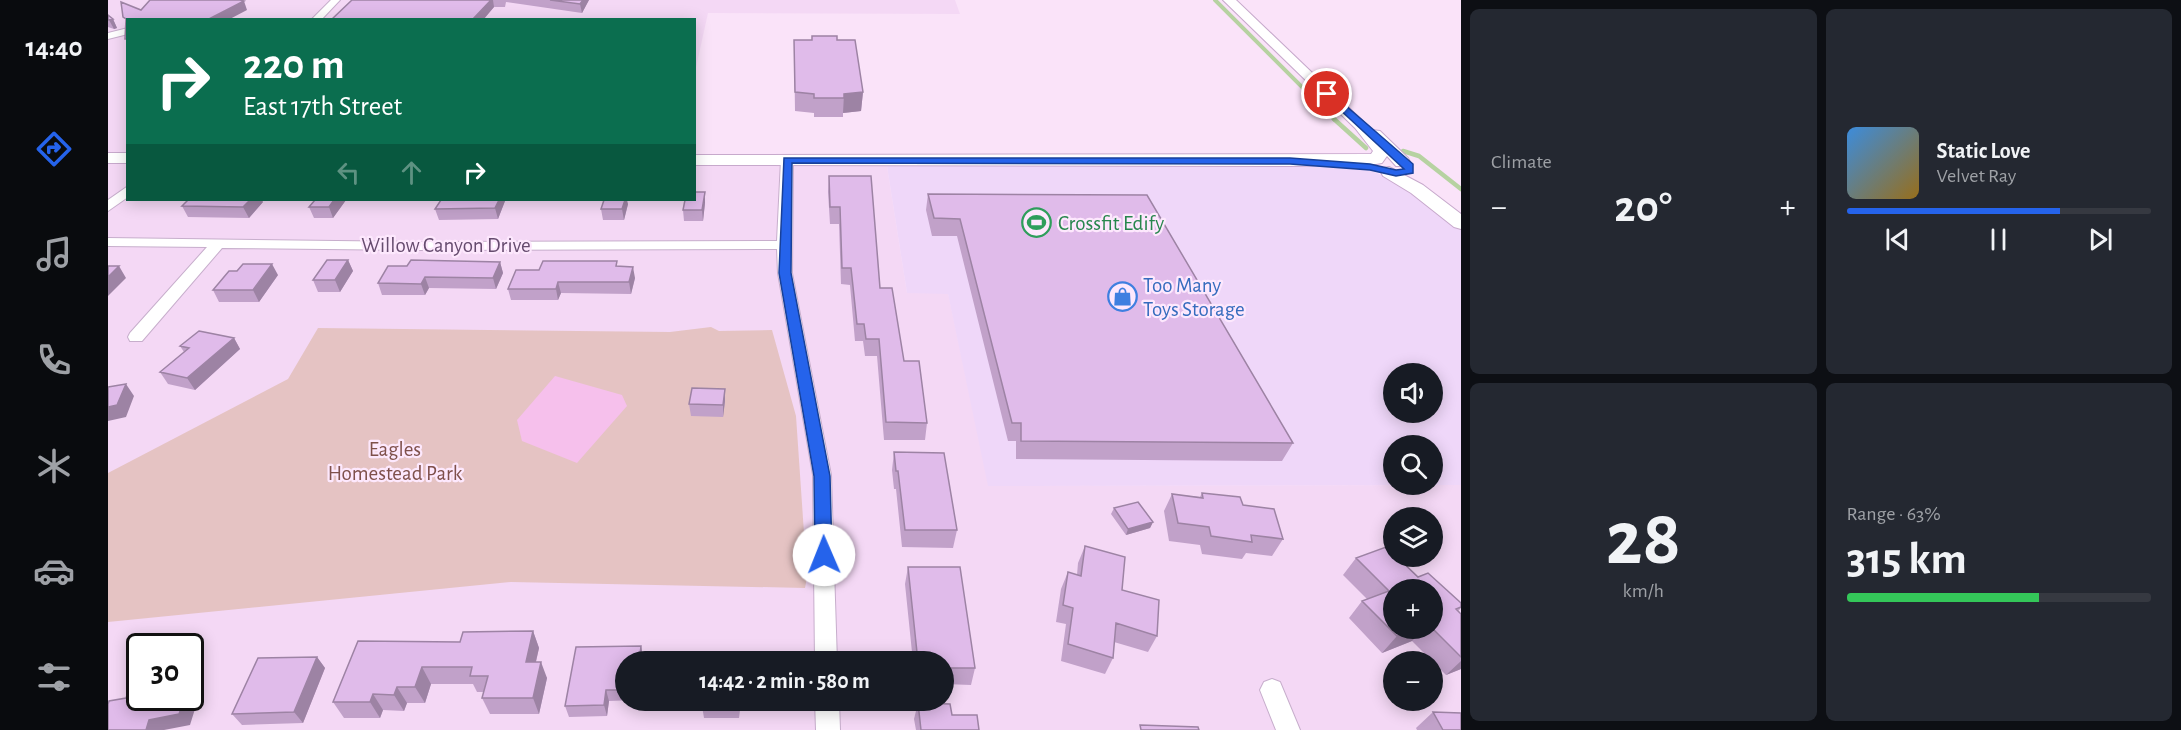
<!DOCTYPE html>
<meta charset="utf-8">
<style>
:root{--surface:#171b24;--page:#242831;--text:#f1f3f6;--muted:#9ea1a6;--line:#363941;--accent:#2563eb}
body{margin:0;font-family:"Alegreya Sans",sans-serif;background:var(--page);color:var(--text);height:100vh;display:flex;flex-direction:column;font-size:22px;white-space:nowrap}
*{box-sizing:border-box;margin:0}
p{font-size:20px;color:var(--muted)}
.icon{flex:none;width:33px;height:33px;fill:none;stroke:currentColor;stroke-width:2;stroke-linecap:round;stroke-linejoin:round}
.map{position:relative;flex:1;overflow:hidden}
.details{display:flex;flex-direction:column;gap:9px;padding:9px;background:#0d0f14;width:720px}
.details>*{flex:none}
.hud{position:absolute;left:18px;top:18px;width:570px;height:183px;border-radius:0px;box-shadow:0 3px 15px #0003;background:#0b6e4f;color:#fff;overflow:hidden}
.buttons{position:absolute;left:1275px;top:363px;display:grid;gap:12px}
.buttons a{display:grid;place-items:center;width:60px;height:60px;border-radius:50%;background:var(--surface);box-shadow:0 3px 15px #0003;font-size:30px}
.speed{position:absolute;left:18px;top:633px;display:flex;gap:12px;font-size:30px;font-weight:700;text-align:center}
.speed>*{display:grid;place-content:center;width:78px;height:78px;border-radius:50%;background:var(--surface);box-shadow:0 3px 15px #0003;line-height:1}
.speed .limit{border:3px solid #111;border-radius:9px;background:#fff;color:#111}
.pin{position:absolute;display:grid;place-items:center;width:51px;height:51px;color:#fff;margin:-26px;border:3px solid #fff;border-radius:50%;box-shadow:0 2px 6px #0007}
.me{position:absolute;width:66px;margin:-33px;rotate:359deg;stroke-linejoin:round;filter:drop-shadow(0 0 4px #0008)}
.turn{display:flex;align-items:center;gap:21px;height:126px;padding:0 18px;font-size:27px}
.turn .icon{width:78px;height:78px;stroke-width:2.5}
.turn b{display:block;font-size:42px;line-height:51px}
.lanes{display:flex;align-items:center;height:57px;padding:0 18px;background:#0003;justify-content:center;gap:30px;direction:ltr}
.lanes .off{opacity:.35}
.big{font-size:45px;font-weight:700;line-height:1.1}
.details .card{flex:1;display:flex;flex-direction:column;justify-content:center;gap:9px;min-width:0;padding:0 21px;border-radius:9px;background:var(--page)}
.details .dial{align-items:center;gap:0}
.dial b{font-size:78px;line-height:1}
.song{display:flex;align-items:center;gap:18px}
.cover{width:72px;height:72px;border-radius:9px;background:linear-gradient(135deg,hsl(210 70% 55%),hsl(40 70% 35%))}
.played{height:6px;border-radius:3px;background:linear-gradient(90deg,var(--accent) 70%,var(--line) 70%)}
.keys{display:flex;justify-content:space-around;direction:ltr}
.heat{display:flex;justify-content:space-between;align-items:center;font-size:33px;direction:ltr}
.charge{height:9px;border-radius:4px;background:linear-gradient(90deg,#34c759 63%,var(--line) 0)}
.details .tiles{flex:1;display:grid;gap:9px;grid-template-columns:repeat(2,1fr)}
.trip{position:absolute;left:507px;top:651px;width:339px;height:60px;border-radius:30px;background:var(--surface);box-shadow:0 3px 15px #0003;font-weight:700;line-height:60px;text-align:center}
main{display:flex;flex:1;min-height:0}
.tab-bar{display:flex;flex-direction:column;width:108px;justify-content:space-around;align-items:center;background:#090b0e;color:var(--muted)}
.tab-bar .icon{width:42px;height:42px}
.tab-bar .selected{color:var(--accent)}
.tab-bar b{font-size:27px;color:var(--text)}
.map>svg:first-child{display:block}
.residential{fill:#f4d8f5;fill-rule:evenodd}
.commercial{fill:#efd7f9;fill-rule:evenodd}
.green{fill:#e5c3c3}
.sand{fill:#f6c0ec}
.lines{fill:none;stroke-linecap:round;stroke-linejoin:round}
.stream-far1{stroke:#b6d2a1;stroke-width:4}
.stream{stroke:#b6d2a1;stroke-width:4.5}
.minor-casing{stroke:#c7aecc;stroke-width:2}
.secondary-casing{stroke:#c7a9cc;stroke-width:2}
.minor{fill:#fff;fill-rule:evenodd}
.secondary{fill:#fff;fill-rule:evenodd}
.wall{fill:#c1a1c9;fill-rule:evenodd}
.shaded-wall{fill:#9d83a4}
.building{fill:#e0bbea;stroke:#9d83a4;stroke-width:1.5}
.route{fill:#2563eb;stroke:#184099;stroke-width:1.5}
.labels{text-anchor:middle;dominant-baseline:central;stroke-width:4.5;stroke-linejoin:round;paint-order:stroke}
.leisure-label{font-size:21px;fill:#27864d;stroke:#fde8fd;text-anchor:start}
.street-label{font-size:21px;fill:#664c6f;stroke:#fde8fd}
.shop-label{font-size:21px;fill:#366cbe;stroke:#fde8fd;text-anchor:start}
.park-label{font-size:21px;fill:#7f504b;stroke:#fde8fd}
</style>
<main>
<nav class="tab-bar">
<b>14:40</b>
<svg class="icon selected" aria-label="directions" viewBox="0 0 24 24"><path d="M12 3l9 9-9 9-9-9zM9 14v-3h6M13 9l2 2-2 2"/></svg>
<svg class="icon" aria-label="music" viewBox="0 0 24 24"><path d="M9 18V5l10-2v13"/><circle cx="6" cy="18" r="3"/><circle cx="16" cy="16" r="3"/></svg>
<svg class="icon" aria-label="phone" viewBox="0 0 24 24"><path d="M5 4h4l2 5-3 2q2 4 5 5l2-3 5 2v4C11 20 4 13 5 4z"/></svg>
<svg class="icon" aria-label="climate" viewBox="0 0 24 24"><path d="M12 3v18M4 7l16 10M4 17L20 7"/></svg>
<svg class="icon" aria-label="car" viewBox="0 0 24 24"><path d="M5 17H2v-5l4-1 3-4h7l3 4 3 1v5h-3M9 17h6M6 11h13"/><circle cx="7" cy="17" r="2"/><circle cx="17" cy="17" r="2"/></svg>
<svg class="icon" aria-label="filters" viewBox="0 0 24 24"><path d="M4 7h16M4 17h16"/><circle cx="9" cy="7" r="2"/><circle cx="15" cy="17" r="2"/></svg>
</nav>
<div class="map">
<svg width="1353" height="730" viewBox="0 0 1353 730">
<rect width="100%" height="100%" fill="#fae3f9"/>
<path class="residential" d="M0,0H847L852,14L600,13L587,72L586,20H20V200H586L587,160H778L799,293H840L881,486L1353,485V730H0ZM1286,518H1324V556H1286ZM1286,590H1324V628H1286ZM32,646H82V698H32ZM518,662H836V700H518ZM1286,662H1324V700H1286Z"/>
<path class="commercial" d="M778,160L1182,161L1261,170L1293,183L1353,223V485L880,486L840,294L799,293ZM1286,374H1324V412H1286ZM1286,446H1324V484H1286Z"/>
<path class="green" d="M603,327L611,331L664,330L688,416L699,577L697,588L403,582L0,622V473L180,379L210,328L562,332Z"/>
<path class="sand" d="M447,376L514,395L519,406L469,463L414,441L409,420Z"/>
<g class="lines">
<path class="stream-far1" d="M1107,0L1227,120"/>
<path class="stream" d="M1226,119L1258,148
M1295,151L1311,156L1353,189"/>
<defs>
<path id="minor" d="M223,0H232L213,20H203Z
M20,28V34L0,39V33Z
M679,156L685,160L684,273L723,475L729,662H707L705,475L670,273L669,249L310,250L114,248L34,341H22L20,337L22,333L99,247L0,246V238L310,242L669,241L673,160Z
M20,186V197L0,211V200Z
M1164,679L1172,682L1192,730H1168L1152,690L1156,682Z
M707,700H731L732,730H708Z"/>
<path id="secondary" d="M1115,0H1128L1264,130L1272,131L1300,158L1302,162L1300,166H1288L1279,156L1274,163L1268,164L1182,166L586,165V155L1263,154L1265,151L1247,128Z
M0,153H20V163H0Z
M1281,167L1315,185L1353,214V229L1346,227L1303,193L1275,176L1273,172L1275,168Z"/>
</defs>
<use href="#minor" class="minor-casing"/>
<use href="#secondary" class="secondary-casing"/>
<use href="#minor" class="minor"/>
<use href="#secondary" class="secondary"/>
</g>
<path class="wall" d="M244,0H481L474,13L398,2L397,7H386L375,20H223Z
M0,15L5,19L9,28L6,29L0,27Z
M686,40H729L755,92L753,111L735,113V117H706V113L687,111Z
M721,176L772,288L796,361L819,423L817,440H776L769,356H757L755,341H747L742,285L733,284L731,224H722L720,192Z
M820,194L1185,443L1174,461L908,459V441H900L849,236H824L818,210Z
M238,200L225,218H206L201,207Z
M333,200H397V201L390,219L331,220L327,209Z
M155,202L141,218L80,217L74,206Z
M597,203L595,221H576L575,210Z
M520,204L516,220H495L493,209Z
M240,260L245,271L232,292H210L205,280Z
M392,262L395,273L388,289L321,288L317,295H274L270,283L299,266Z
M510,266L527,278L523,294L453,293L450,300H403L400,289L431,270Z
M170,275L151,302H111L105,290Z
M126,338L132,349L87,390L60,384L52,372L76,352L72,346Z
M617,389V401L615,417L583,416L581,404Z
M786,452L849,530L845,548L794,547L788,489H786L784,470Z
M1094,493L1135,505L1175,539L1164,556L1138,553L1134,559L1094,554L1092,545L1061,541L1056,511L1064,494L1092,497Z
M1006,508L1045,522L1042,528L1018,535L1003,514Z
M977,546L1014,590L1049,636L1040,652L1006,642L1005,658L997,674L953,661L958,624L948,622L953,589L960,572L969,575L970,563Z
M1248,558L1310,577L1353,603V608L1350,611L1353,614V669L1338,675L1304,641L1274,653L1241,618L1254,601L1259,599L1235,575ZM1324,590V628H1286Z
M800,567L867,668L863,685L836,684V662H805L797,584Z
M425,631L431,648L428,662L439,678L431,714H382L374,698L376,692H369L365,684H323L317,703H299L296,711L275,710L272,718H236L225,702L352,642Z
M533,646L535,657L518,662V700H528L501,701L499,716L461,717L457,706Z
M209,657L217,668L195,723L134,725L124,714Z
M566,700H632L631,718H596L594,706H567Z
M810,703L844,715L871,730H808L806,719Z
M1325,712L1353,730H1309L1308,728Z"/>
<path class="shaded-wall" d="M383,0H385L386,7L375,20H364Z
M475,0H481L474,13L472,4Z
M136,1L139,10L120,20H99Z
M5,19L9,28L6,29L1,20Z
M755,92L753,111L735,113L736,94Z
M597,192V203L595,221L594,210Z
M142,200H154L155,202L141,218L135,207Z
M226,200H238L225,218L221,207Z
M391,200H397V201L390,219L387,208Z
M517,200H519L520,204L516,220L514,209Z
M240,260L245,271L232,292L227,280Z
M392,262L395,273L388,289L385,278Z
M164,264L170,275L151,302L145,290Z
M11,266L18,278L0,296V277Z
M525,267L527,278L523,294L521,282Z
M317,277L321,288L317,295L313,284Z
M450,282L453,293L450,300L448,289Z
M126,338L132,349L87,390L79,378Z
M18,384L26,396L18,417L0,421V407Z
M617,389V401L615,417V405Z
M1045,522L1042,528L1018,535L1020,529Z
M1309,628H1316L1304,641L1274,653L1289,636Z
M425,631L431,648L424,678L418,662Z
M533,646L535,657L534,662H531Z
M209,657L217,668L195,723L186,712Z
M1353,661V669L1338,675Z
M433,662L439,678L431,714L425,698Z
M314,667L323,684L317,703L307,687Z
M85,669L96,680L82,725L56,730H38L41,720L77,698H82V679Z
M289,687L299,703L296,711L286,695Z
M498,690L501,701L499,716L496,705Z
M265,694L275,710L272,718L262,702Z
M631,700H632L631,718Z"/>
<path class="building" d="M42,0H132L136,1L99,20H20V39H17L18,19L15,17L13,2L33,10Z
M244,0H383L364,20H223Z
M442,0H475L472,4Z
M0,15L5,19L0,20Z
M704,36H729V40H747L755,92L736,94V98H706V94L687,92L686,40H704Z
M721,176H763L772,288H784L796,361H811L819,423L778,422L771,339H758L756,324H749L743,268H734L732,207H722Z
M586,192H597L594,210H575L577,200H586Z
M820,194L1039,195L1185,443L913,441V423H904L852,219L826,218Z
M80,200H142L135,207L74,206Z
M207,200H226L221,207H201Z
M333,200H391L387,208L327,209Z
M496,200H517L514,209H493Z
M219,260H240L227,280H205Z
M303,260L392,262L385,278L317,277L313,284L270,283L280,266H299Z
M435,261H509L508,266L525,267L521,282H450L448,289H400L408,270H431Z
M135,264H164L145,290H105L121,271H129Z
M0,266H11L0,277Z
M91,331L126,338L79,378L52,372L81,348L72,346Z
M18,384L9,405L0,407V387Z
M584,388L617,389L615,405L581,404Z
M786,452L836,453L849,530H797L790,471H788Z
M1094,493L1132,497L1135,505L1166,509L1175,539L1143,535L1144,542L1103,536L1101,527L1070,523L1064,494L1095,498Z
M1030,502L1045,522L1020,529L1006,508Z
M977,546L1017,557L1014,590L1051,600L1049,636L1008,623L1005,658L960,644L965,608L955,605L960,572L973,576Z
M1278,547L1286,554V556H1288L1310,577L1320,573L1353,603V607L1348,609L1353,614V657L1324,628V590H1286V628H1309L1289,636L1254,601L1281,591L1248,558Z
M800,567H852L867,668H836V662H810Z
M425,631L418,662H433L425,698H374L380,676H362L364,667H314L307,687H289L286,695L265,694L262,702H225L250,641L352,642L355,632Z
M533,646L531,662H518V690H498L496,705L457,706L468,647Z
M570,656L633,657V662H569Z
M209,657L186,712L124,714L150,658Z
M85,669L82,679V670Z
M32,679V698H77L71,714L41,720L38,730H0V704L1,701L18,698L25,680Z
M595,700H631V707H594Z
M810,703L842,704L844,715H869L871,730H813Z
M1325,712L1353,713V730H1335Z
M1032,725L1090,727L1091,730H1033Z"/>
<path class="route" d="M1216,92H1222L1305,164V173L1288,176L1262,170L1182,164L684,163L683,273L722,476L724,555L722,560L716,563L710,560L707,555L706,476L671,273L676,158H1182L1262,164L1288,170L1296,169L1216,95Z"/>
<defs>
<symbol id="stadium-ring" viewBox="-11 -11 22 22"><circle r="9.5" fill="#fde8fd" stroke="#2e9e5b" stroke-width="1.5"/><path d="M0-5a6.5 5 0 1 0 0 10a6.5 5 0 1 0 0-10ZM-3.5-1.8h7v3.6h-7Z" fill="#2e9e5b"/></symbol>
<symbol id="shop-ring" viewBox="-11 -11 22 22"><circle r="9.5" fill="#fde8fd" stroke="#3f7fe0" stroke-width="1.5"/><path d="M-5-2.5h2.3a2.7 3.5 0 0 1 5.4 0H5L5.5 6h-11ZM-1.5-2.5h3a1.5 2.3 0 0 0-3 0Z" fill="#3f7fe0"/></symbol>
</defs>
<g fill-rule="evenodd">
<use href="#stadium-ring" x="912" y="206" width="33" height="33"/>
<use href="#shop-ring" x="998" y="280" width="33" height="33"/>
</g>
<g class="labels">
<g class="leisure-label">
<text x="950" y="223">Crossfit Edify</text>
</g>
<g class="street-label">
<text x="338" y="245">Willow Canyon Drive</text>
</g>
<g class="shop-label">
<text x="1035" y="285">Too Many<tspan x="1035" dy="24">Toys Storage</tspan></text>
</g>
<g class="park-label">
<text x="287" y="449">Eagles<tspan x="287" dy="24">Homestead Park</tspan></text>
</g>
</g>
</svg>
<div class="buttons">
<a><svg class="icon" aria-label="sound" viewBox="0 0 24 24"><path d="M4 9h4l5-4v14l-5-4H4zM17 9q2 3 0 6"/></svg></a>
<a><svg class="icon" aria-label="search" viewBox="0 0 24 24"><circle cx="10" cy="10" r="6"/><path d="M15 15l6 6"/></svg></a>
<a><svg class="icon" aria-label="layers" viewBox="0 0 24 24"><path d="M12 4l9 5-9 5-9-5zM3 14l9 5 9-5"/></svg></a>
<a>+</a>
<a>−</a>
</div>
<div class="speed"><div class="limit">30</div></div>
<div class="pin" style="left:1219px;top:94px;background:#d93025"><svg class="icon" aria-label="arrive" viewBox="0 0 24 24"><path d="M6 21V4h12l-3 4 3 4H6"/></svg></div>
<svg class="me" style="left:716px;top:555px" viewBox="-20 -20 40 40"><circle r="19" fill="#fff"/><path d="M0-13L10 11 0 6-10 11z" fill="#2563eb"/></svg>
<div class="trip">14:42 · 2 min · 580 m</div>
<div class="hud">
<div class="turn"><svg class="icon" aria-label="right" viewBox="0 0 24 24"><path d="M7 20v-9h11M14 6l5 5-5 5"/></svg><div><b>220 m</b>East 17th Street</div></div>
<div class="lanes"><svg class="icon off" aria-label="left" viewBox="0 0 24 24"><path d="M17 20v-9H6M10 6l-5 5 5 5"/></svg><svg class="icon off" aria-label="ahead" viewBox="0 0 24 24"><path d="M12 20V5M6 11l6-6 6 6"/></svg><svg class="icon" aria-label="right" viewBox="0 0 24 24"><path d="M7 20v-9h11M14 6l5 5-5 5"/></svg></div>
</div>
</div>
<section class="details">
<div class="tiles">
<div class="card"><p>Climate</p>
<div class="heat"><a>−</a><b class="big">20°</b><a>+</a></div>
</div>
<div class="card">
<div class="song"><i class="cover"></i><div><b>Static Love</b><p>Velvet Ray</p></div></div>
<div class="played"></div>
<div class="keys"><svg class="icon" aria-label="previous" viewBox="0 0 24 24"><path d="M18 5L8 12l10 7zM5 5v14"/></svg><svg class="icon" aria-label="pause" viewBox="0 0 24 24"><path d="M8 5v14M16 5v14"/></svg><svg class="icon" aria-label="next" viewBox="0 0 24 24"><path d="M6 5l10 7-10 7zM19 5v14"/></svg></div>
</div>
<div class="card dial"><b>28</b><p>km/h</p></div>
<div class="card"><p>Range · 63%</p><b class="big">315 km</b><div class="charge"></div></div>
</div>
</section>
</main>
